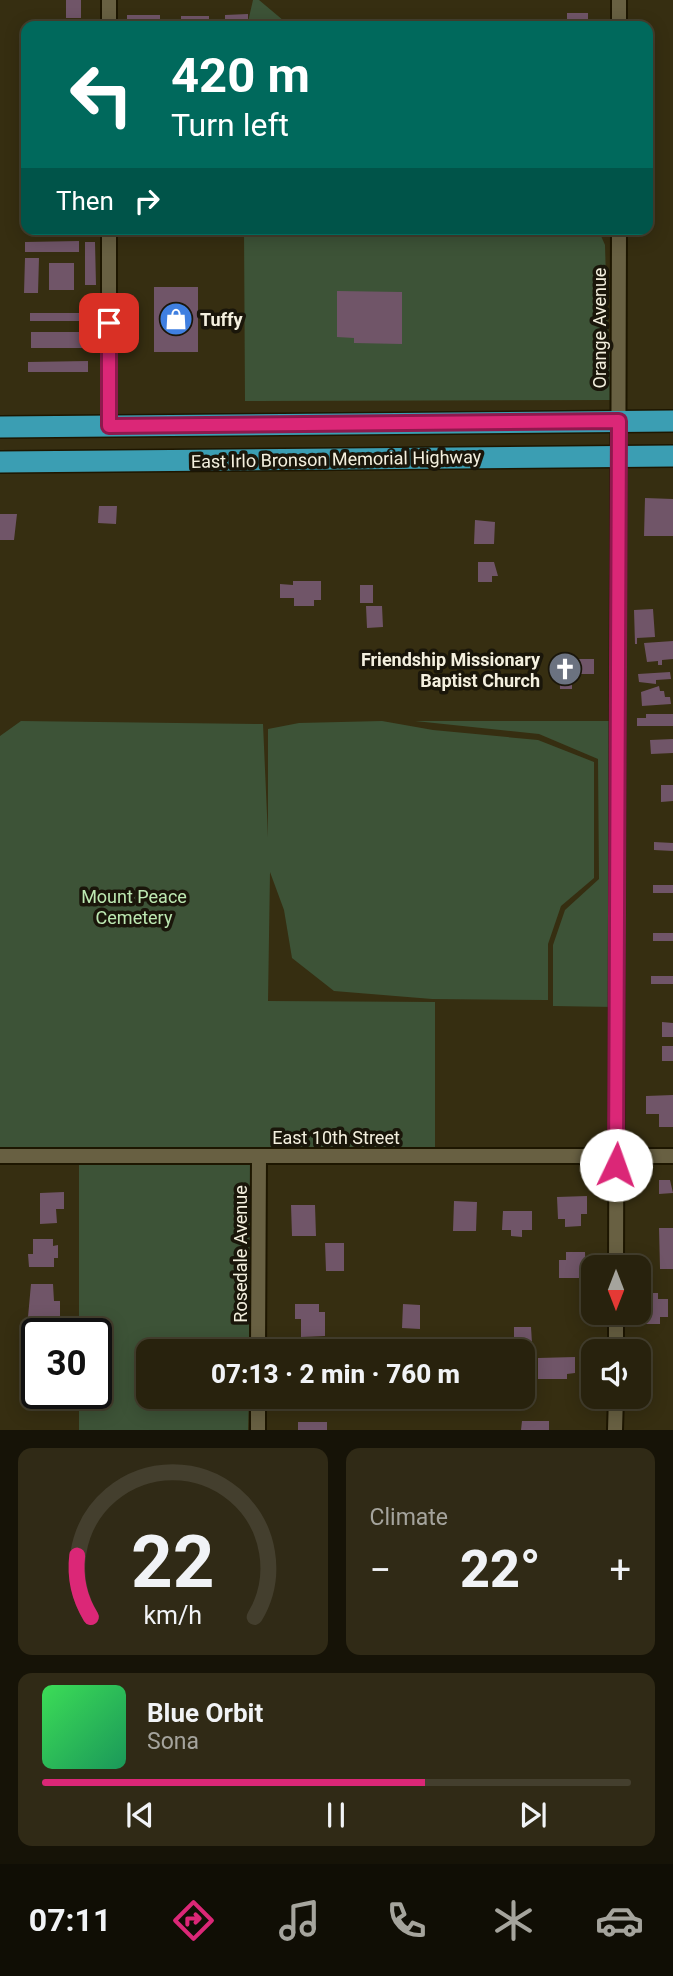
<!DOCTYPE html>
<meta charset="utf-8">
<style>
:root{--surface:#28220d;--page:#302a16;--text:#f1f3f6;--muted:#a5a49d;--line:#443f2e;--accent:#db2777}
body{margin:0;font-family:Roboto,sans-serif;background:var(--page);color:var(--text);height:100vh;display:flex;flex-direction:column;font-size:26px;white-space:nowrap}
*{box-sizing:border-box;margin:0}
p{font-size:23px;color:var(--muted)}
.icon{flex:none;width:38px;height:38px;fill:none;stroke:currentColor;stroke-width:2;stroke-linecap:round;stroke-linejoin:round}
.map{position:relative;height:1430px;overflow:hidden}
.side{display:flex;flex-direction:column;gap:18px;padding:18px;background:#161307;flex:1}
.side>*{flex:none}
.guide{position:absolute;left:21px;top:21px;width:632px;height:214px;border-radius:14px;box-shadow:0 4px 18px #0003,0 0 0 2px var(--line);background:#00695c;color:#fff;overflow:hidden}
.needle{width:46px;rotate:180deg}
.fabs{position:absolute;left:581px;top:1255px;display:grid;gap:14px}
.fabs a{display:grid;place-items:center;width:70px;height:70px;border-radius:14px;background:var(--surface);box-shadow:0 4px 18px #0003,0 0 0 2px var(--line);font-size:35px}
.speed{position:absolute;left:21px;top:1318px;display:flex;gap:14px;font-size:35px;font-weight:700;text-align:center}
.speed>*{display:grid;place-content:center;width:91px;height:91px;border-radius:50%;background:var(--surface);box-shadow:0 4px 18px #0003,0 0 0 2px var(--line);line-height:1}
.speed .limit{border:4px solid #111;border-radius:10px;background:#fff;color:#111}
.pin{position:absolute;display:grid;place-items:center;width:60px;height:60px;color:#fff;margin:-30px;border-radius:14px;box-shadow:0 4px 10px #0006}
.me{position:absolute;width:77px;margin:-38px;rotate:3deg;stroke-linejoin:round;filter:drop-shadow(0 0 5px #0008)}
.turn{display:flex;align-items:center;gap:24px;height:147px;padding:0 35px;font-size:32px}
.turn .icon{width:91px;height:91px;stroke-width:2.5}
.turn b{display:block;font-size:49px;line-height:60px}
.then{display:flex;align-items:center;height:66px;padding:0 35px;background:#0003;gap:14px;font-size:26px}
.big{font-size:52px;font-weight:800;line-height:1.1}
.side .widget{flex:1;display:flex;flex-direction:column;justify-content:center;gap:10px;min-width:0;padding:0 24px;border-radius:14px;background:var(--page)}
.side .dial{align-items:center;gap:0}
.dial svg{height:182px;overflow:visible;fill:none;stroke:var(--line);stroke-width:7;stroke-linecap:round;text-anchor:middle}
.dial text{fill:var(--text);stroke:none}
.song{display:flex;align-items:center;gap:21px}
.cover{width:84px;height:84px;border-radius:10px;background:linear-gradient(135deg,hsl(130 70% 55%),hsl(150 70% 35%))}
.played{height:7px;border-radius:4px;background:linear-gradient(90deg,var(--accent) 65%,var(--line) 65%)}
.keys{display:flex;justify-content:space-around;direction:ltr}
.heat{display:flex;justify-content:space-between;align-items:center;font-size:38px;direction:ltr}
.side .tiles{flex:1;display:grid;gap:18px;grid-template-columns:1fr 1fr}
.widget:last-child{grid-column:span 2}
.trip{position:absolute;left:136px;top:1339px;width:399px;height:70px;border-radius:14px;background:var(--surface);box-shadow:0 4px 18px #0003,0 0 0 2px var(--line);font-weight:800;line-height:70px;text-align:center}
.menu{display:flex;height:112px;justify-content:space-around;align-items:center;background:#100e05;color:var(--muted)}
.menu .icon{width:49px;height:49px}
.menu .active{color:var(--accent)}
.menu b{font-size:32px;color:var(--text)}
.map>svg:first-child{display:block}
.green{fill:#3d5337}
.building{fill:#705568}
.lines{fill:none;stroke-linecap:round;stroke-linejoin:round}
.minor-casing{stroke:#1d1600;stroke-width:18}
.highway-casing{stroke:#1d1600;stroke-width:24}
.minor{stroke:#686042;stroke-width:14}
.highway{stroke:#3b9eb3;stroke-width:21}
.route-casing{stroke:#8e194d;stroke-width:18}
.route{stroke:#db2777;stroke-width:12}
.labels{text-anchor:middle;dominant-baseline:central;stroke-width:7;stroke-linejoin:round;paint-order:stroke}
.poi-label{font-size:18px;font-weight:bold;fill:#f4f0df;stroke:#1a160a;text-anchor:start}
.street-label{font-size:18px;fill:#f4f0df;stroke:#1a160a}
.park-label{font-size:18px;fill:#bde9b2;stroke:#1a160a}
</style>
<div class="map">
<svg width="673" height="1430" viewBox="0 0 673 1430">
<rect width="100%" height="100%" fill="#362e11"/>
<path class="green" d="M253,0H259L290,26H247Z
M244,229H598L605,245L607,316L615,400L245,401Z
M21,721L263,724L268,837V729L299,723L382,721L433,730L538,740L594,762V878L561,906L548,944V1000L432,999L334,991L292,958L284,910L270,872L268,1001L435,1002V1149L0,1148V736Z
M415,721H614V1007L553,1006V945L565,910L599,879L598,759L539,734Z
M243,1162L251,1164L249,1351H149V1396L249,1397L248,1430H79V1393H96V1334L79,1333V1164Z"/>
<path class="building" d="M66,0H81V18H66Z
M567,13H588V26H567Z
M248,14V26H225V15Z
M127,15H160V26H127Z
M181,16H209V26H181Z
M467,229H533V234H467Z
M79,241V252H25V242Z
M85,242H95L96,285H85Z
M25,258H39L38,293H24Z
M49,263H74V290H49Z
M154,287H198V352H154Z
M337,291L402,292V344L354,343V338L337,337Z
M30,313H87V321H30Z
M31,332H88V348H31Z
M88,361V372H28V362Z
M645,498L673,499V536H644Z
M99,506H117L116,524L98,523Z
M0,514H17L14,540H0Z
M475,520L495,522L494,544H474Z
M478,562H494L498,576H492V582H478Z
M293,581H321V600H314V606H294V598H280V584L293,585Z
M360,585H373V603H360Z
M366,606H382L383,627L367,628Z
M653,609L655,637L637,638V644H635L634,610Z
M673,641V659L662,660V665H658V661L647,662L644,643Z
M559,659H594V674H572V689H560Z
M670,672L671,679L656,680V684L639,682L638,674Z
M659,686L660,691H664L665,697H670L671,704L642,706L641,692Z
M646,714H673V726H637V718H646Z
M673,739V753L651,754L650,740Z
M661,785H673V801L661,802Z
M654,842L673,843V851L654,850Z
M653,885H673V893H653Z
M653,933H673V941H653Z
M651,976H673V984H651Z
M662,1022L673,1023V1037H662Z
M662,1046H673V1061H662Z
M673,1095V1127H659V1114H646V1096Z
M659,1180H670L673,1193L659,1194Z
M64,1192V1209H56L57,1223L40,1224V1193Z
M587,1196V1214H581V1226L565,1227V1219H558L557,1197Z
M454,1201L477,1202L476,1231H453Z
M291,1205H315L316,1236H292Z
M503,1211H532V1230H522V1237L511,1236V1230H502Z
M659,1228H673V1269H660Z
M33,1239H53V1246L58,1245V1258H54V1267H29L28,1254H33Z
M325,1243H344V1271H326Z
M566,1252H585L586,1278H559V1260H566Z
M31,1284H53L54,1301H60V1316L28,1317Z
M644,1293H658V1299H668V1317H660V1324H643Z
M295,1304H319V1312H325V1336L301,1337V1319H295Z
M403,1304L420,1305V1329L402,1328Z
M514,1327H531L532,1343L514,1344Z
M33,1331H37V1360H28V1347H33Z
M575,1357V1373L567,1374V1379H538V1358Z
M33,1377H37V1393H56V1406L29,1405Z
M522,1421H549V1430H521Z
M298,1422H327V1430H298Z"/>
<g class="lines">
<defs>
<path id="minor" d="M109,0V26
M619,26V0
M109,426V229
M0,1156H673
M616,1267L619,229
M258,1351L259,1157
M616,1351V1312
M258,1430V1396
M615,1430L616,1396"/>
<path id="highway" d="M0,427L673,421
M0,462L673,456"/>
</defs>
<use href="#minor" class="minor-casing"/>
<use href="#highway" class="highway-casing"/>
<use href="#minor" class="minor"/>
<use href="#highway" class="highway"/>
</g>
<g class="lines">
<defs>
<path id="route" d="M109,323V426L619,421L616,1165"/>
</defs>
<use href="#route" class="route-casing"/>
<use href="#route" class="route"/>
</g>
<defs>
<symbol id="shop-disc" viewBox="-11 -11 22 22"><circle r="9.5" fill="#3f7fe0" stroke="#1a160a"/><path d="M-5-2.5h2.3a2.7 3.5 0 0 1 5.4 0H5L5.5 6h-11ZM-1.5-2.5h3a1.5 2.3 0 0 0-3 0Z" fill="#fff"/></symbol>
<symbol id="church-disc" viewBox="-11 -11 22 22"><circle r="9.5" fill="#6b7280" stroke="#1a160a"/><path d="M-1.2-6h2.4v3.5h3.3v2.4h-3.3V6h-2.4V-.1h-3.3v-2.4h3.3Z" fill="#fff"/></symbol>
</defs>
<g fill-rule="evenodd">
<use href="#shop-disc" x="157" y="300" width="38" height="38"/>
<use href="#church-disc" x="546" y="650" width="38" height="38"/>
</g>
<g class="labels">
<g class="poi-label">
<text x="200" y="319">Tuffy</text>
<text x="540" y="659" text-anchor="end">Friendship Missionary<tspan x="540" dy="21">Baptist Church</tspan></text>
</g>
<g class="street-label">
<text transform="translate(599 328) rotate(-90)">Orange Avenue</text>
<text transform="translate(336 459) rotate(-1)">East Irlo Bronson Memorial Highway</text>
<text x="336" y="1137">East 10th Street</text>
<text transform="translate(240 1254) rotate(-90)">Rosedale Avenue</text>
</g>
<g class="park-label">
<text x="134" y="896">Mount Peace<tspan x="134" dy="21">Cemetery</tspan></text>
</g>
</g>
</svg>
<div class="fabs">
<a><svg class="needle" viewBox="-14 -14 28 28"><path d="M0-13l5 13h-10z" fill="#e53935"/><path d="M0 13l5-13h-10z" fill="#a5a49d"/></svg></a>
<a><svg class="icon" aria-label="sound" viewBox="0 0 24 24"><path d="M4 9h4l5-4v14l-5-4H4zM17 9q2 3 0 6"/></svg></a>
</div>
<div class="speed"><div class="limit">30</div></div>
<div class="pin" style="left:109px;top:323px;background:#d93025"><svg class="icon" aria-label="arrive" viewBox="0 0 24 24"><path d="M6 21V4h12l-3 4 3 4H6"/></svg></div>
<svg class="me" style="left:616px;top:1165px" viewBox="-20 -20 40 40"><circle r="19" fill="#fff"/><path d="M0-13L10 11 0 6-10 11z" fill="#db2777"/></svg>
<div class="trip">07:13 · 2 min · 760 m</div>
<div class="guide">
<div class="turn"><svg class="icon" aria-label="left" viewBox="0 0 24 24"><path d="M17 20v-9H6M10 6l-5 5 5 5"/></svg><div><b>420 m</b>Turn left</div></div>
<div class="then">Then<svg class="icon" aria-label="right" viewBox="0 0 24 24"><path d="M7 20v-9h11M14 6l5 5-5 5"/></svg></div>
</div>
</div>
<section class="side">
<div class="tiles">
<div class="widget dial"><svg viewBox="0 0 100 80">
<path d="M14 69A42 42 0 1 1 86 69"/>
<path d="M14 69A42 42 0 0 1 8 42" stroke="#db2777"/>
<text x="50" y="56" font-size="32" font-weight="700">22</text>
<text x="50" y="72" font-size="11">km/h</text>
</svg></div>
<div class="widget"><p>Climate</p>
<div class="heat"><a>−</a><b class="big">22°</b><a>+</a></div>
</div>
<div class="widget">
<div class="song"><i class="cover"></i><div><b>Blue Orbit</b><p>Sona</p></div></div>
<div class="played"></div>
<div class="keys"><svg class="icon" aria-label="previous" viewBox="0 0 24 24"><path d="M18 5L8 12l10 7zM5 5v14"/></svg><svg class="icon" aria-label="pause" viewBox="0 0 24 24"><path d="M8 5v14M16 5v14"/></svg><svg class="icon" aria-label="next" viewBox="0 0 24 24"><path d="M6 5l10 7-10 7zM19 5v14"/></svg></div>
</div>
</div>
</section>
<nav class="menu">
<b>07:11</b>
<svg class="icon active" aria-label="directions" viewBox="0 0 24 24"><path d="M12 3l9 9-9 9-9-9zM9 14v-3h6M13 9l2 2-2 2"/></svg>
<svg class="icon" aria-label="music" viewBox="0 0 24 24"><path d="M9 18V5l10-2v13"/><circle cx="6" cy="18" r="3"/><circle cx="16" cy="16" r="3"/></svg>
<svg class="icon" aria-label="phone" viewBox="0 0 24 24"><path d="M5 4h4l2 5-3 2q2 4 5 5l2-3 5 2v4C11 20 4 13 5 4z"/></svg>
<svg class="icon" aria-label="climate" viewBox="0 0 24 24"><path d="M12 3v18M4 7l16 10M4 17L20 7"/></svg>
<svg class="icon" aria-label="car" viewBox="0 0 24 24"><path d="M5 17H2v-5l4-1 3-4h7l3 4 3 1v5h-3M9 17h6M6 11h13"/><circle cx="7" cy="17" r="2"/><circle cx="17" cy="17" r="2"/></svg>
</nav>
